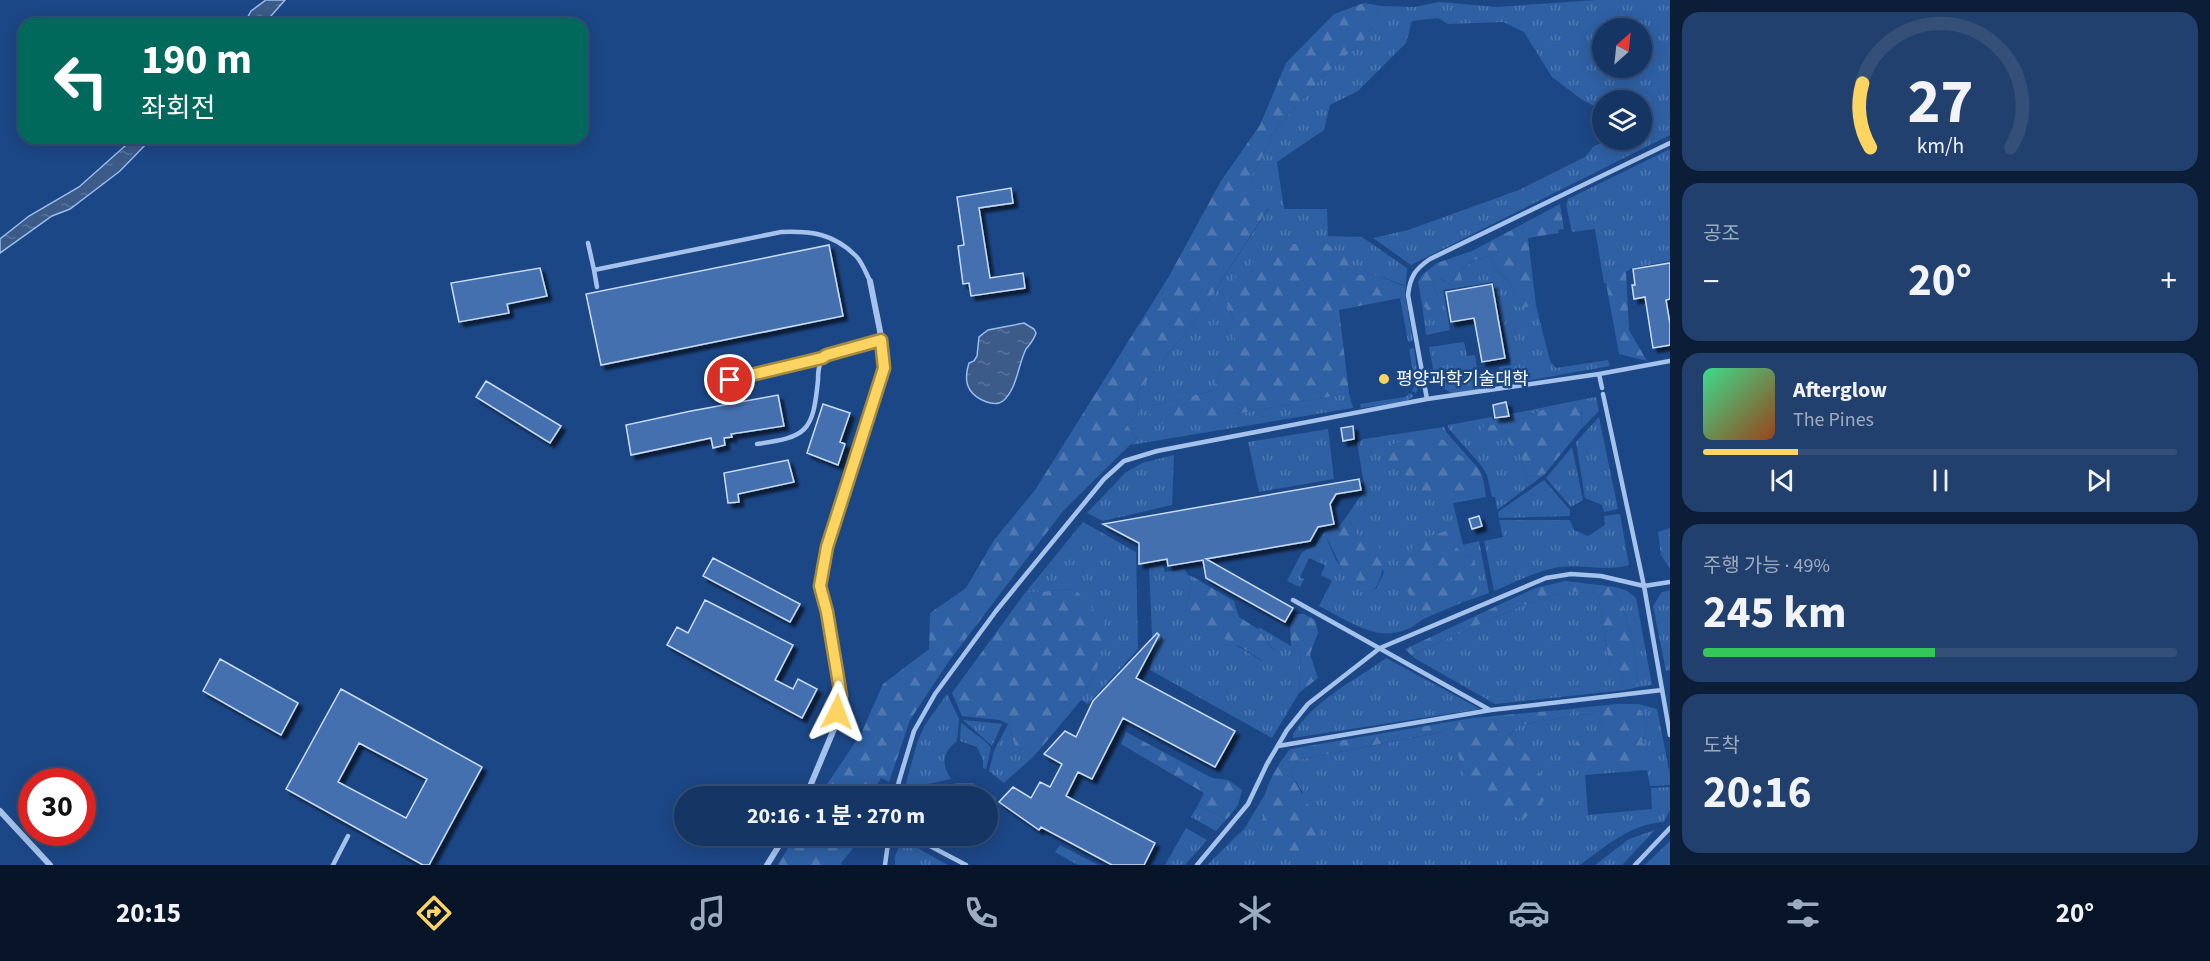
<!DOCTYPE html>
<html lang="ko">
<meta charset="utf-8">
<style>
:root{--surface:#153564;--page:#22406d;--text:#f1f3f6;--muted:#9dabbf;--line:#345078;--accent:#fcd461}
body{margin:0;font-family:"Source Sans 3","Noto Sans KR",sans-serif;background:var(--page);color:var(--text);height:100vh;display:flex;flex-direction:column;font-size:22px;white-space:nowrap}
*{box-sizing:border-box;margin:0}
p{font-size:20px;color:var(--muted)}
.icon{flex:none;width:33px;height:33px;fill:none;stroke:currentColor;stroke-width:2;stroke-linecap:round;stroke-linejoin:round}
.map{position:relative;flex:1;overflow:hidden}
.side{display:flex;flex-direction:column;gap:12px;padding:12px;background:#0c1d37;width:540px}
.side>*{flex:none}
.hud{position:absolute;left:18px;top:18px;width:570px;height:126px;border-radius:18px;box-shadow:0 3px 15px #0003,0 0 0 2px var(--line);background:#00695c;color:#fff;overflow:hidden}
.needle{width:39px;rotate:27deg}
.controls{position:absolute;left:1592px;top:18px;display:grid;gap:12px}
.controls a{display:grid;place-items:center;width:60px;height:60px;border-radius:50%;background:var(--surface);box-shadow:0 3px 15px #0003,0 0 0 2px var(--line);font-size:30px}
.speed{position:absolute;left:18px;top:768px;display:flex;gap:12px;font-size:30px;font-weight:700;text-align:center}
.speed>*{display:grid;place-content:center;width:78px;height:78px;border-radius:50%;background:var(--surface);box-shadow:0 3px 15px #0003,0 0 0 2px var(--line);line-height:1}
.speed .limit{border:9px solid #d22;background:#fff;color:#111}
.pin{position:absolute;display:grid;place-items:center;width:51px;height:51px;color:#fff;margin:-26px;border:3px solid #fff;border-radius:50%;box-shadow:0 2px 6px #0007}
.me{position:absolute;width:66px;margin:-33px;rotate:3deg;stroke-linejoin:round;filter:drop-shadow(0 0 4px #0008)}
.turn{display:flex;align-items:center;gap:21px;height:126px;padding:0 24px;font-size:27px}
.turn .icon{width:78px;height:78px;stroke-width:2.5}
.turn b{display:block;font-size:42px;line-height:51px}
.big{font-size:45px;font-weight:700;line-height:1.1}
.side .tile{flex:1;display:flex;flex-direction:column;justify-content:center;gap:9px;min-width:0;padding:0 21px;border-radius:18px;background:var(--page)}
.side .dial{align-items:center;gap:0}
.dial svg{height:156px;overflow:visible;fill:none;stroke:var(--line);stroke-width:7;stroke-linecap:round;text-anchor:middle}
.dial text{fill:var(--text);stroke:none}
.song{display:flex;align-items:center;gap:18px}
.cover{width:72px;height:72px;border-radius:9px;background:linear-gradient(135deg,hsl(150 70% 55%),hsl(20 70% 35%))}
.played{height:6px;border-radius:3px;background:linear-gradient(90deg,var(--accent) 20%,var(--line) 20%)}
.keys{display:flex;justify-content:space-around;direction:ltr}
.heat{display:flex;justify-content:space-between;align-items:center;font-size:33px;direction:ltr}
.charge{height:9px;border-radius:4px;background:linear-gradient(90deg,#34c759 49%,var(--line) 0)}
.trip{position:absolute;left:674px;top:786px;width:324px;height:60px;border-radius:30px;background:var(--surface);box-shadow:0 3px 15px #0003,0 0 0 2px var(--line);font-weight:700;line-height:60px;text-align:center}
.tab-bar{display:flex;height:96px;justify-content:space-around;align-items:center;background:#081528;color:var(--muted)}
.tab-bar .icon{width:42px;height:42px}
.tab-bar .on{color:var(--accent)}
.tab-bar b{font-size:27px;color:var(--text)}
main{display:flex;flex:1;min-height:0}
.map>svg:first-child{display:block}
.grass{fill:url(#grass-tufts);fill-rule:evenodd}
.forest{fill:url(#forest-firs)}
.water{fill:url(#water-ripples);stroke:#97bced;stroke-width:1.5}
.building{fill:#4470af;stroke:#c9ddf8;stroke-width:1.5;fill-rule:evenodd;filter:url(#shadow)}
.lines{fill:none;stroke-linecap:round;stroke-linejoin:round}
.service{stroke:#a4c2eb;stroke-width:4.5}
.minor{stroke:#a4c2eb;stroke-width:6}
.route-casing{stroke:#a48a3f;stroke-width:15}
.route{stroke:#fcd461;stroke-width:10}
.poi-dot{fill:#fcd461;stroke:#1c4786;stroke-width:2}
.labels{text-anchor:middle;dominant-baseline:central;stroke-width:5;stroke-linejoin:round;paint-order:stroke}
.poi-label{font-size:18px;fill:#fff;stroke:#1c4786;text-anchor:start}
</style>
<main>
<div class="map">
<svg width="1670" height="865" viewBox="0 0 1670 865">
<defs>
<pattern id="grass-tufts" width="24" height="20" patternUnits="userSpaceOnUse" patternTransform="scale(1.5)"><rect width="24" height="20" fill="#2f60a4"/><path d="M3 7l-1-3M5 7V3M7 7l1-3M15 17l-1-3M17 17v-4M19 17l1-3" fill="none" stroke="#4e78b2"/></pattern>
<pattern id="forest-firs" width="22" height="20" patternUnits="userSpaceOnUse" patternTransform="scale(1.5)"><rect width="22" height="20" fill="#2f60a4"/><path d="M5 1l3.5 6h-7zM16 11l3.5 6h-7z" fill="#4e78b2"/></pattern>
<pattern id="water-ripples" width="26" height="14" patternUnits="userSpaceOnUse" patternTransform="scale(1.5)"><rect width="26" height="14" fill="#3c5b89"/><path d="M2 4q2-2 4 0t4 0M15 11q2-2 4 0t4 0" fill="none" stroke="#59749b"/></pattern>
<filter id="shadow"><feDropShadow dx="4.5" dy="4.5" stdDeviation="1.5" flood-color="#0009"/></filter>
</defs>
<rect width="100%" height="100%" fill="#1c4786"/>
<path class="grass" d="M1597,0H1670V135L1411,265L1373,238L1408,230L1519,190L1585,157L1594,146L1609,140H1641V100H1602V110L1581,99L1552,77L1524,32L1503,22L1448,24L1438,18L1412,21L1406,43L1358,91L1330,105L1324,130L1277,162L1284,209H1327L1328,236L1362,237L1407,268L1405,295L1413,341L1408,342L1400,298L1404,285L1378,276L1353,274L1222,292L1235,323V359L1221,372L1212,391L1151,406L1236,414L1349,393L1353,408L1130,445L1137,438L1126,425L1138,415L1137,393L1200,314L1269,208L1250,179L1277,128L1324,75L1367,37L1381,6L1415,7L1439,2L1497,7ZM1602,28H1641V68H1602Z
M1670,149V261L1632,268L1626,272L1621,264C1611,268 1607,272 1606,283H1604L1595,229L1572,232L1566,205L1568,199Z
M1490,256L1497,270L1510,283L1520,307L1536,305L1550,361L1556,368L1608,360L1610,366L1502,385L1499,367L1511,365L1493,282L1443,290L1450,330L1426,335L1422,304L1428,310L1439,298L1432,283L1439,279L1452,285L1463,284L1460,270L1475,260Z
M1464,342L1467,356L1475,355L1480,389L1453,394L1436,384L1429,347Z
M1414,348L1419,384L1416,393L1412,391L1415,384L1409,349Z
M1410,393L1414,396L1405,402L1361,408L1360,404L1405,397Z
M1596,397L1599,411L1581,429L1582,405L1547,408L1515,421L1483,426L1506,436L1510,445L1520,454L1527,477L1545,474L1497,510L1495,497H1492L1487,475L1481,465L1448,428V425L1492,417L1493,420L1510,417V414C1539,409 1567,402 1596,397Z
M1599,417L1618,509L1604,512L1602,505L1585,498L1576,442Z
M1444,427L1446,432L1477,467L1451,451L1444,440L1388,463L1414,481L1486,497L1453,503L1463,545L1479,541L1489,593L1461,603L1477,592L1474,558L1460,552L1452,542L1419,612L1423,619C1386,650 1355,624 1319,606L1332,581L1321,575L1325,565L1309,558L1300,577L1304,579L1300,587L1287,581L1302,552L1315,546L1324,532L1336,560L1362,592L1376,589L1384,572L1358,536L1350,521L1339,527L1365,490L1357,442L1364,439Z
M1328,429L1334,479L1259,492L1248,442Z
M1572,447L1583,500L1571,507L1546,478Z
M1174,455L1172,505L1103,521L1087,513L1125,473L1142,463Z
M1544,480L1570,510V516L1499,518L1498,512Z
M1620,514L1629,565C1606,572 1582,564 1559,567C1537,571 1515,582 1494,591L1484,541L1503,537L1499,520H1570L1574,530L1588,536L1605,525L1604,516Z
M1083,522L1136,552L1138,649L1088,704L1081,700L1097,669L1074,589L1025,593Z
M1163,565L1165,572L1185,569L1188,575L1193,577L1185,613L1262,661L1273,649L1258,629L1259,627L1301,652L1299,693L1272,738L1150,670L1153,655L1149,568Z
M1615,587L1626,590L1636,598L1652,685L1638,687L1633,638Z
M1670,590V670L1666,671L1653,606L1662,592Z
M1567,591L1598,594L1610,668L1621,672L1625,690L1495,704L1416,659L1411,655L1521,606Z
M1386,658L1480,709L1293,738V734C1315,699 1353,682 1386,658Z
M947,694L959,719L957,741C942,753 941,764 951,779L909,788L905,787L918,740L925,725Z
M1638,704L1657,709L1670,775V785L1650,786L1647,770L1585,775L1588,815L1652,809L1651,788L1670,787V810L1664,822C1630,824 1606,846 1580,865H1207L1245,828L1265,794L1261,819L1303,793L1290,772L1297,760L1443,732L1457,752L1467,779L1535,763L1509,736L1519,725L1568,717L1571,709L1578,708L1577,714L1597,715L1602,729L1576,762L1597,763L1642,743L1647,726Z
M963,720L1002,724L992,746Z
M961,723L986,742L991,748L986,769L983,768V760L977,747L960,741Z
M1008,724L1015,746L1036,754L1004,783L989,771L994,751Z
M957,783H972L996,797V802L987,817V796H908V792Z
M1198,805L1227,819L1216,831L1191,817Z
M1186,828L1207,840L1185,865H1165Z
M1655,830L1622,865H1595L1629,839Z
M904,843L910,844L948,865H895V856L899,846Z
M1060,845L1098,865H1078L1055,852Z"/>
<path class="forest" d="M1364,3L1381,6L1367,37L1324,75L1277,128L1250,179L1269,207L1200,314L1137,393L1138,415L1126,425L1137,438L1063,511L949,661L910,720L889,782L881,778L870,796H819L861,734L883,684L929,649L930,613L966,588L994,540L1035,490L1168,278L1221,181L1260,125L1286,63L1334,14Z
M1560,204L1564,229L1558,230L1559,233L1528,238L1536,305L1520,308L1510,283L1497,270L1490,256L1474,260L1460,270L1463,285H1452L1440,279L1432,283L1439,298L1436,306L1428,311L1422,304L1418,282L1423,274L1437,263L1472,251Z
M1322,241L1348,258L1354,274L1378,276L1404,286L1400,298L1339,310L1349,393L1236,414L1148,425L1151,406L1212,391L1221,372L1235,359V323L1222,292L1246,266L1284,245Z
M1621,264L1626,272L1629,330L1647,361L1619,354L1606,283C1607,272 1611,268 1621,264Z
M1582,404L1581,429L1545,474L1527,477L1520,454L1510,445L1506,436L1487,440L1481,436L1483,426L1515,421L1547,408Z
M1434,438L1444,440C1455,457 1469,457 1478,468C1484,476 1484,487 1486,497L1460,493L1438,497L1420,494L1413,481L1388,463L1386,447L1403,440Z
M1350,521L1358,536L1376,540C1385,561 1386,568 1375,589L1362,592L1350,585L1324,532Z
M1670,528V569L1661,555L1658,532Z
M1448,530C1454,547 1457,551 1474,558L1478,579L1477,592L1461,603L1423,619L1400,578L1406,559L1416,541Z
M1193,577L1234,601L1239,617L1258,629L1273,650L1263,661L1241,647L1207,630L1185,613Z
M1566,581L1615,587L1633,638L1638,687L1625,690L1621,672L1610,668L1598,594L1567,591L1521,606L1411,655L1405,649L1535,588Z
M1075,589L1105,623L1097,669L1081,700L1036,754L1015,746L1008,724L1000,720L962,716L952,693L1025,593Z
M1295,614H1304L1315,620L1318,633L1310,654L1318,678L1299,693L1301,652L1291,646L1290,625Z
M1617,704H1638L1647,726L1642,743L1652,749L1648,761L1624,767L1577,762L1572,751L1581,733L1602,729L1597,715L1577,714L1578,708Z
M1571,709L1568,717L1520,725L1509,735L1535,763L1549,796L1523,820L1495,808L1467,779L1457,752L1442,732L1297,760L1290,772L1320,826L1317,854L1305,859C1297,856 1286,854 1279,849C1246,822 1268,776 1290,749L1472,718Z
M1126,732L1212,778L1228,780L1242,790L1238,805L1227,819L1198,805L1204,793L1121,744Z
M795,836H861V839L841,863L842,865H778Z
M1670,841V865H1645Z"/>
<path class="water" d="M266,0H285L264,24H244L251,11Z
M134,138H152L120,171L99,187L70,209L52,216L0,253V239L29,216L79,187Z
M1024,323L1034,329L1036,333C1034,340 1030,344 1026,349C1018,365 1017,389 1003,401C994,408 976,399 970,390C965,382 966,372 969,363L974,361L977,356L979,337L988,330Z"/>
<path class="building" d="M1011,188L1013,203L979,208L990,278L1023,273L1025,288L971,296L969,283L963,284L958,246L964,245L957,197Z
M829,245L843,316L601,365L586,294Z
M1670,263V299L1666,300L1670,324V345L1653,348L1645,297L1634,299L1632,285H1635L1633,269Z
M540,268L547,296L507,304L509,313L459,322L451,283Z
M1492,284L1505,358L1482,362L1474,318L1451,322L1446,292Z
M486,381L561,426L550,443L476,397Z
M778,395L784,426L731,434L732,437L724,438L725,445L713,448L711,438L631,455L626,425L691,411Z
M1506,402L1509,416L1495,418L1493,405Z
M823,404L850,413L840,442L845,444L838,465L807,453Z
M1353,426L1354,439L1343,441L1341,428Z
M788,460L794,482L738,494L739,502L728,503L724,473Z
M1359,479L1361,490L1336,494L1330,504L1334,524L1318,527L1310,541L1206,559L1293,608L1285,622L1206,578L1203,560L1168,566L1167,559L1139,564V543L1103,524Z
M1479,516L1482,526L1472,529L1469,519Z
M713,558L800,604L790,622L703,576Z
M705,600L793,645L775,680L793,689L798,679L817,689L802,718L667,645L677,627L688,633Z
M1157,633L1159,635L1136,678L1235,731L1215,767L1123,718L1092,779L1078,772L1066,796L1155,843L1144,865H1112L1041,827L1039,830L999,802L1013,787L1031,798L1040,782L1050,787L1062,764L1044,754L1065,731L1076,737L1093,701Z
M220,659L298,703L281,735L203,691Z
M341,689L482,767L429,865H423L286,789ZM359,743L427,779L406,818L338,782Z"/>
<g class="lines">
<path class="service" d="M588,243L594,270L781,232C811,231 833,233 856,256C862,262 866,273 870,281
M594,270L597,287
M1599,374L1602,388
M707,385L822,358
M1603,394L1644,586L1670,735
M1427,399L1408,295C1410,277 1415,269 1430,259L1670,143
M757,444C807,437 813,432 818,380C818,370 819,361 827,355L881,340
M1293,600L1490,710
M1278,746L1491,710L1662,690
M896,796L899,781L914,731L935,694L996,611L1104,479L1124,461L1157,451L1427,399L1599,374L1670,361
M911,836L966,865
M333,865L348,836
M885,865L889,836
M1197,865L1248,804L1267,764L1287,730L1308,704L1380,648L1546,578L1571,574L1601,576L1644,586L1670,582
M1635,865L1670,828"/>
<path class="minor" d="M806,796L834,729L841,696L827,612L820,586L827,547L884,368L880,331L870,281
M0,811L50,865
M767,865L785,836"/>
</g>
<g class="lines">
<defs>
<path id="route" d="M730,380L822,358L827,355L881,340L884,368L827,547L820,586L827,612L841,696L837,712"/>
</defs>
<use href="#route" class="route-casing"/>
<use href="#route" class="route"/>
</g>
<circle class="poi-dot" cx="1384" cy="379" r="6"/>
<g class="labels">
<g class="poi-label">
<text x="1396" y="379">평양과학기술대학</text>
</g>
</g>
</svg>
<div class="controls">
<a><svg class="needle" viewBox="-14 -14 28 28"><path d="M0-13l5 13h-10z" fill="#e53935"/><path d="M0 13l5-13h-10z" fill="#9dabbf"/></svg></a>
<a><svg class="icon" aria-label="layers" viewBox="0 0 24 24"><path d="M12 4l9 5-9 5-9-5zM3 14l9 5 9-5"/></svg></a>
</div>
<div class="speed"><div class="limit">30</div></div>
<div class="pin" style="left:730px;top:380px;background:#d93025"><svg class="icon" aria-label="arrive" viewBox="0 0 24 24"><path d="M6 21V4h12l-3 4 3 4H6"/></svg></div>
<svg class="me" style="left:837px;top:712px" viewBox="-20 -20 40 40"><path d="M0-17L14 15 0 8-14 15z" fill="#fcd461" stroke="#fff" stroke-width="4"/></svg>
<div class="trip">20:16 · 1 분 · 270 m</div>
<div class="hud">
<div class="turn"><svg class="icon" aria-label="left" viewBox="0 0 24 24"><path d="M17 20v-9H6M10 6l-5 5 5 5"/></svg><div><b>190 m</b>좌회전</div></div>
</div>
</div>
<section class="side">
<div class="tile dial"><svg viewBox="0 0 100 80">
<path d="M14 69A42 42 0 1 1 86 69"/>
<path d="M14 69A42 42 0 0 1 10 36" stroke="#fcd461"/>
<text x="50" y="56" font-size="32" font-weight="700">27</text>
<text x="50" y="72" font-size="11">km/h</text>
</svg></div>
<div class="tile"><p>공조</p>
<div class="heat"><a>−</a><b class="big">20°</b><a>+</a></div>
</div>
<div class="tile">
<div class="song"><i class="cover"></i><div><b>Afterglow</b><p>The Pines</p></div></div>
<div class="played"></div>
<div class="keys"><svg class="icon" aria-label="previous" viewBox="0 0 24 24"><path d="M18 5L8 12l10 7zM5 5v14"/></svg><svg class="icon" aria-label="pause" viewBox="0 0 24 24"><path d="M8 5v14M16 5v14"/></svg><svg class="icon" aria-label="next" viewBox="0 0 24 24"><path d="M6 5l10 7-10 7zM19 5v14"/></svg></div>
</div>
<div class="tile"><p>주행 가능 · 49%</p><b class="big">245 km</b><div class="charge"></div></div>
<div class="tile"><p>도착</p><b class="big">20:16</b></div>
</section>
</main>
<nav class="tab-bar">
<b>20:15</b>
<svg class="icon on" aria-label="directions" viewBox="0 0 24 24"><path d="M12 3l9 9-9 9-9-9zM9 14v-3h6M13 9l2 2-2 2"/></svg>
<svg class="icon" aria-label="music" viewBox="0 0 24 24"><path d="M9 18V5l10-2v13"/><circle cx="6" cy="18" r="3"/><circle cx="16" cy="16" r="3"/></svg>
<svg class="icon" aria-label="phone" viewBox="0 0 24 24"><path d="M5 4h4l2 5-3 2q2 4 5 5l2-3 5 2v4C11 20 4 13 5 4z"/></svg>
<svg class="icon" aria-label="climate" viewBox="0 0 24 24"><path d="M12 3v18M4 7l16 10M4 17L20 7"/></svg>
<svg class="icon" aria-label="car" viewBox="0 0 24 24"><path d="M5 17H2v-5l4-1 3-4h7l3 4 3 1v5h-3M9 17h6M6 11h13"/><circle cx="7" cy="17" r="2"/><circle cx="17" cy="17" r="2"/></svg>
<svg class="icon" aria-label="filters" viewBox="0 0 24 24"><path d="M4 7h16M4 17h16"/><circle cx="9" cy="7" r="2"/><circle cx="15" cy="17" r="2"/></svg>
<b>20°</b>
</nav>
